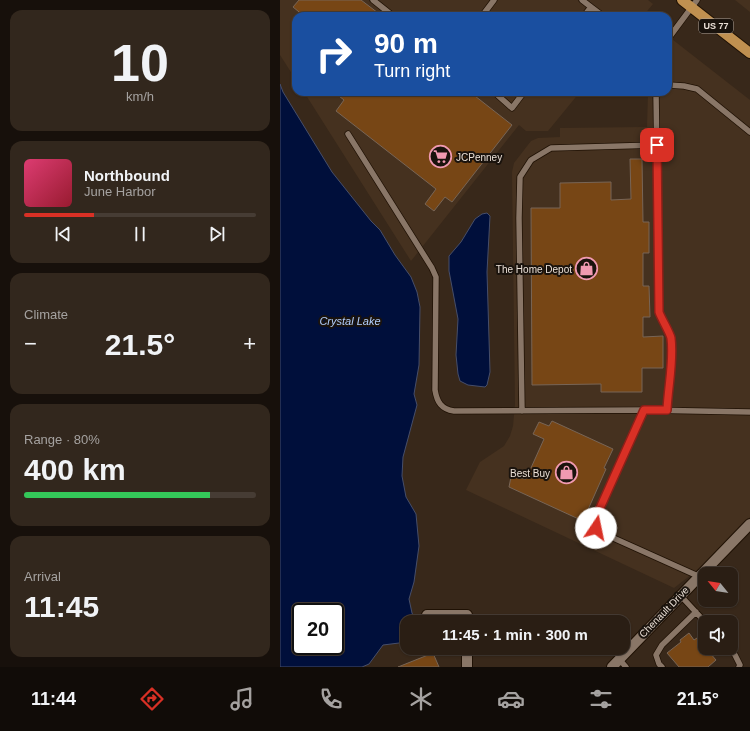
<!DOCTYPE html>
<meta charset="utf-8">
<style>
:root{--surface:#2a1e14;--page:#32271d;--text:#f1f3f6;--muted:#a5a2a0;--line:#463c34;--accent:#d93025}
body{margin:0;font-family:Arial,sans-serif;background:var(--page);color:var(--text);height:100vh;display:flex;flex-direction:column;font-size:15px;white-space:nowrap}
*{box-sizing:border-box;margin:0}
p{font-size:13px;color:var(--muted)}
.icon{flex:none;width:22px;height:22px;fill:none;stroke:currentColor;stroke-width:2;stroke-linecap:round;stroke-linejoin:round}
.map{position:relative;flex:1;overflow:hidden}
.side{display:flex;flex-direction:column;gap:10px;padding:10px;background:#17100b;width:280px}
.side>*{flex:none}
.top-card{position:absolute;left:12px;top:12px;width:380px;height:84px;border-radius:12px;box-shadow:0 1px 3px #0004,0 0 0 1px var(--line);background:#1a4fa0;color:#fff;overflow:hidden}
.needle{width:26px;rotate:300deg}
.fabs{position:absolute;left:418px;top:567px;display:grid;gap:8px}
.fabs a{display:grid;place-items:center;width:40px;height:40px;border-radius:8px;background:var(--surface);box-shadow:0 1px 3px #0004,0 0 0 1px var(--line);font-size:20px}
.speed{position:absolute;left:12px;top:603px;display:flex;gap:8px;font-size:20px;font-weight:700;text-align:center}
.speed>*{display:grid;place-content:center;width:52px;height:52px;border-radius:50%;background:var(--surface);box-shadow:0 1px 3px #0004,0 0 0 1px var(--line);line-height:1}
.speed .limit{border:2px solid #111;border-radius:6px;background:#fff;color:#111}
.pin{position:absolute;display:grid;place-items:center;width:34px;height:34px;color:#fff;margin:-17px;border-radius:8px;box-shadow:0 2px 6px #0006}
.me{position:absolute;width:44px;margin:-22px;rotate:11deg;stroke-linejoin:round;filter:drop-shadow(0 0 3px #0008)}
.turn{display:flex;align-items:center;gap:14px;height:84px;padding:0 16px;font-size:18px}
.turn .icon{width:52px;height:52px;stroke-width:2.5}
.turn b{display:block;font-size:28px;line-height:34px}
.big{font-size:30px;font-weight:800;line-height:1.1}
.side .card{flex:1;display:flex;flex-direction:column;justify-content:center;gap:6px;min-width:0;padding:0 14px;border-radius:12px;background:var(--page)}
.side .dial{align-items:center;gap:0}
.dial b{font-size:52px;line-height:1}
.song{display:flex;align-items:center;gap:12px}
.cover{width:48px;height:48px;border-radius:6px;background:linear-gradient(135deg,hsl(340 70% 55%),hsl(350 70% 35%))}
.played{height:4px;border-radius:2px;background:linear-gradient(90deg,var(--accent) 30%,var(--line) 30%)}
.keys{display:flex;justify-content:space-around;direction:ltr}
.heat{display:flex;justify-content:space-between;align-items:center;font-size:22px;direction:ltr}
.charge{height:6px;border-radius:3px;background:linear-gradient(90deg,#34c759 80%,var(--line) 0)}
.trip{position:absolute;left:120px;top:615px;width:230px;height:40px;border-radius:12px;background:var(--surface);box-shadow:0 1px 3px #0004,0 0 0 1px var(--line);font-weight:800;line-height:40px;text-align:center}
.tabs{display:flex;height:64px;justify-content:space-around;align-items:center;background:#110c08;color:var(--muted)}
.tabs .icon{width:28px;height:28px}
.tabs .current{color:var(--accent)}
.tabs b{font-size:18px;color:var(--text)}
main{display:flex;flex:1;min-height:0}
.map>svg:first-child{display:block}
.built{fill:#45311f}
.water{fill:#000f3b;stroke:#464e6a;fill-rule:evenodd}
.building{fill:#774615;stroke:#786556}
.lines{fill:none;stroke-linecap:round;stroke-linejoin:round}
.service-casing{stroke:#1f1104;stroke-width:7}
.minor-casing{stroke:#1f1104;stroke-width:12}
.primary-casing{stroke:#1f1104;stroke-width:12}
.service{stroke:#897667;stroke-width:5.5}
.minor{stroke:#897667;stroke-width:10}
.primary{stroke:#c09050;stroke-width:10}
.route-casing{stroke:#8d1f18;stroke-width:10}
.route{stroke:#d93025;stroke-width:7}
.labels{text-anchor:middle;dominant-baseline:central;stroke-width:4;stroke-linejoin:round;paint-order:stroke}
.shield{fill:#1a130d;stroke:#aca29a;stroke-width:1}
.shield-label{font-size:9px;font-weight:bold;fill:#ebe0d7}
.poi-label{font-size:10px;fill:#ebe0d7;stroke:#1a130d;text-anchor:end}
.street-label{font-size:10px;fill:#ebe0d7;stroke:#1a130d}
.water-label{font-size:11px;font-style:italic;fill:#b2cffe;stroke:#1a130d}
</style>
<main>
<section class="side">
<div class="card dial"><b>10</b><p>km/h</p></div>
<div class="card">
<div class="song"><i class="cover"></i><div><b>Northbound</b><p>June Harbor</p></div></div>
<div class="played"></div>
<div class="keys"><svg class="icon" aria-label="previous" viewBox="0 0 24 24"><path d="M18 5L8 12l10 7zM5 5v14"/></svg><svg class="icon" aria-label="pause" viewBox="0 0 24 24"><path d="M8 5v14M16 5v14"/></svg><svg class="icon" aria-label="next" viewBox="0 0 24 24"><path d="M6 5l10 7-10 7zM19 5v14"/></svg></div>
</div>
<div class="card"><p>Climate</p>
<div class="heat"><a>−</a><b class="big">21.5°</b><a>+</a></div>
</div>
<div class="card"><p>Range · 80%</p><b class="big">400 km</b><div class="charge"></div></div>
<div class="card"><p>Arrival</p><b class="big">11:45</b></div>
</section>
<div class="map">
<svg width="470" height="667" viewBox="0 0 470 667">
<rect width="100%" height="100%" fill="#38281a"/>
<path class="built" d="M0,0H368L373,4L363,16H16V80L0,55Z
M455,0H470V12Z
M388,36L470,100V517L421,567L394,588L186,490L200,462L224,446L230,436L233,426L235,404L232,172L234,163L251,141L258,138L280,137V128L367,127L368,92H388Z
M24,92H300L268,131H246L239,125L131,261Z"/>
<path class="water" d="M0,84L3,92L52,172L91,221L100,230L115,255L131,277L137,292L140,307L139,365L134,394L137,405L123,457L122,476L126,497L136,514L139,546L134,582L129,599L132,613L137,622H127V642L103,645L89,664L82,667H0ZM21,612H55V646H21Z
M207,213L210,216L207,272L210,372L207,385L205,387L188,385L180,381L178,374L176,355L178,319L169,271V256L181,242L195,219L202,214Z"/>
<path class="building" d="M19,0H81L102,16H24L13,7Z
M54,92H198L195,96L232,125L172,202L165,197L154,211L145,204L156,189L56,111L64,100Z
M350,159H362L363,222H369V253H363V286H369L370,317H363V337L383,336V368H362V392H321V384L252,385L251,208H280V183L331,182V200L351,199Z
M272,421L333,449L324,468L326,469L303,521L229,487L231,477L246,479L264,439L253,434L259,422L269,426Z
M409,633L414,640L417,638L436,660L428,667H399L387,653L401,642L400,640Z
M153,653L159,667H118Z"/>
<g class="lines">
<defs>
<path id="service" d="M93,0L113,16
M302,0L311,7
M202,16L214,0
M304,16L311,7L323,16
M388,39L417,0
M388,85L404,86L417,89L470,132
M214,92L232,108L244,92
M376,92L379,312L383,323L391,336V375L388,388L387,410
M68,134L152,268L156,277L155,390C157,402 161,409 174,411L364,410L470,412
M364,410L316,517C314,524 315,527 320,532L418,576
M242,411L239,218L240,177L251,160L271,148L377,145
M400,595L425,622
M449,648L455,655L460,665L459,667
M339,659L346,667
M382,667L379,664L376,655L382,645L416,612"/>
<path id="minor" d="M147,615H187V622
M187,667V648
M332,667L470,524"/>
<path id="primary" d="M402,0L470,53"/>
</defs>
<use href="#service" class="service-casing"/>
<use href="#minor" class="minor-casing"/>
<use href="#primary" class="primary-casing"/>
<use href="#service" class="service"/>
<use href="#minor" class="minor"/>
<use href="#primary" class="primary"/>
</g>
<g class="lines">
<defs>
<path id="route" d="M316,528L314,523L316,517L364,410H387C388,387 394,361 391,338C390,333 381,318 379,312L377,145"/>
</defs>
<use href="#route" class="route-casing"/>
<use href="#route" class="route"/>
</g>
<defs>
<symbol id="supermarket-ring" viewBox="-11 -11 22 22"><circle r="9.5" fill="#1a130d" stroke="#f19ab1" stroke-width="1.5"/><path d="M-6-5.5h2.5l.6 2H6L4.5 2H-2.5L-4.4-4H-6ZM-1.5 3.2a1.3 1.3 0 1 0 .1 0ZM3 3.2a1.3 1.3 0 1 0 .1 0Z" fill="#f19ab1"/></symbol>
<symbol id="shop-ring" viewBox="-11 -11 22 22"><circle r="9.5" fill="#1a130d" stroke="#f19ab1" stroke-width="1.5"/><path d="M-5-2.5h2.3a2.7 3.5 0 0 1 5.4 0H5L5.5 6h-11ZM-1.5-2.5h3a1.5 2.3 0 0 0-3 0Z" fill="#f19ab1"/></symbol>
</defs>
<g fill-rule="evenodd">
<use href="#supermarket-ring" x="148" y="144" width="25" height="25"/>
<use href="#shop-ring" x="294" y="256" width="25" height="25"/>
<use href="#shop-ring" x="274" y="460" width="25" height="25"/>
</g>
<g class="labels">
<rect class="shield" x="419" y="19" width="34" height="14" rx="3"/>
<g class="shield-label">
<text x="436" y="26">US 77</text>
</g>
<g class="poi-label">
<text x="176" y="157" text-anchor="start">JCPenney</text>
<text x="292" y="269">The Home Depot</text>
<text x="270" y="473">Best Buy</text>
</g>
<g class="street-label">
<text transform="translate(384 612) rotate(-46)">Chenault Drive</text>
</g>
<g class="water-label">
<text x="70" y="321">Crystal Lake</text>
</g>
</g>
</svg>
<div class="fabs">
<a><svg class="needle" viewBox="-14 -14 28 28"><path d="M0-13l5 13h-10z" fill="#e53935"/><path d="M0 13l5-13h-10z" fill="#a5a2a0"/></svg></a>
<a><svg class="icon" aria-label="sound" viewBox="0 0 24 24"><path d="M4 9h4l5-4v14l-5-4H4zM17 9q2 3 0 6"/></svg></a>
</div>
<div class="speed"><div class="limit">20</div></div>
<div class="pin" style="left:377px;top:145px;background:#d93025"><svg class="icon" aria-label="arrive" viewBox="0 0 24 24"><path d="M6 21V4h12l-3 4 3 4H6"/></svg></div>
<svg class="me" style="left:316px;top:528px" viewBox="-20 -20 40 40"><circle r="19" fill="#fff"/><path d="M0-13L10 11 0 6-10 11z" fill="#d93025"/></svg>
<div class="trip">11:45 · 1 min · 300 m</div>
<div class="top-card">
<div class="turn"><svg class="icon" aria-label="right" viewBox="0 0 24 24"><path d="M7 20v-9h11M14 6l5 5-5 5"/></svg><div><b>90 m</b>Turn right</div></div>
</div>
</div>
</main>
<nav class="tabs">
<b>11:44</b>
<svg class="icon current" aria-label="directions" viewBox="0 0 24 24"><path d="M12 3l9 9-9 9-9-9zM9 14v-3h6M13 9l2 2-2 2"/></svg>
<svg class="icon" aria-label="music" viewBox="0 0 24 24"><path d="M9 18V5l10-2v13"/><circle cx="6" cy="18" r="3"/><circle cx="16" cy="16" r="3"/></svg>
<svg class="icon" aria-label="phone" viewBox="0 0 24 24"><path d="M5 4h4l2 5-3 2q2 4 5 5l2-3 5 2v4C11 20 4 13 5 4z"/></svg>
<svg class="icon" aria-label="climate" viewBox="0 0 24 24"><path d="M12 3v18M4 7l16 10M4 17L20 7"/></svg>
<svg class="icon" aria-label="car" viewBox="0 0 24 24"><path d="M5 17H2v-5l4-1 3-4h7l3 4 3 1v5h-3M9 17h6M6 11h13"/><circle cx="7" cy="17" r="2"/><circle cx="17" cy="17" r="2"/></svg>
<svg class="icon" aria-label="filters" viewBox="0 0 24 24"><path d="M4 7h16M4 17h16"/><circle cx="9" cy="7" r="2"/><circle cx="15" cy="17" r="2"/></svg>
<b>21.5°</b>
</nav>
